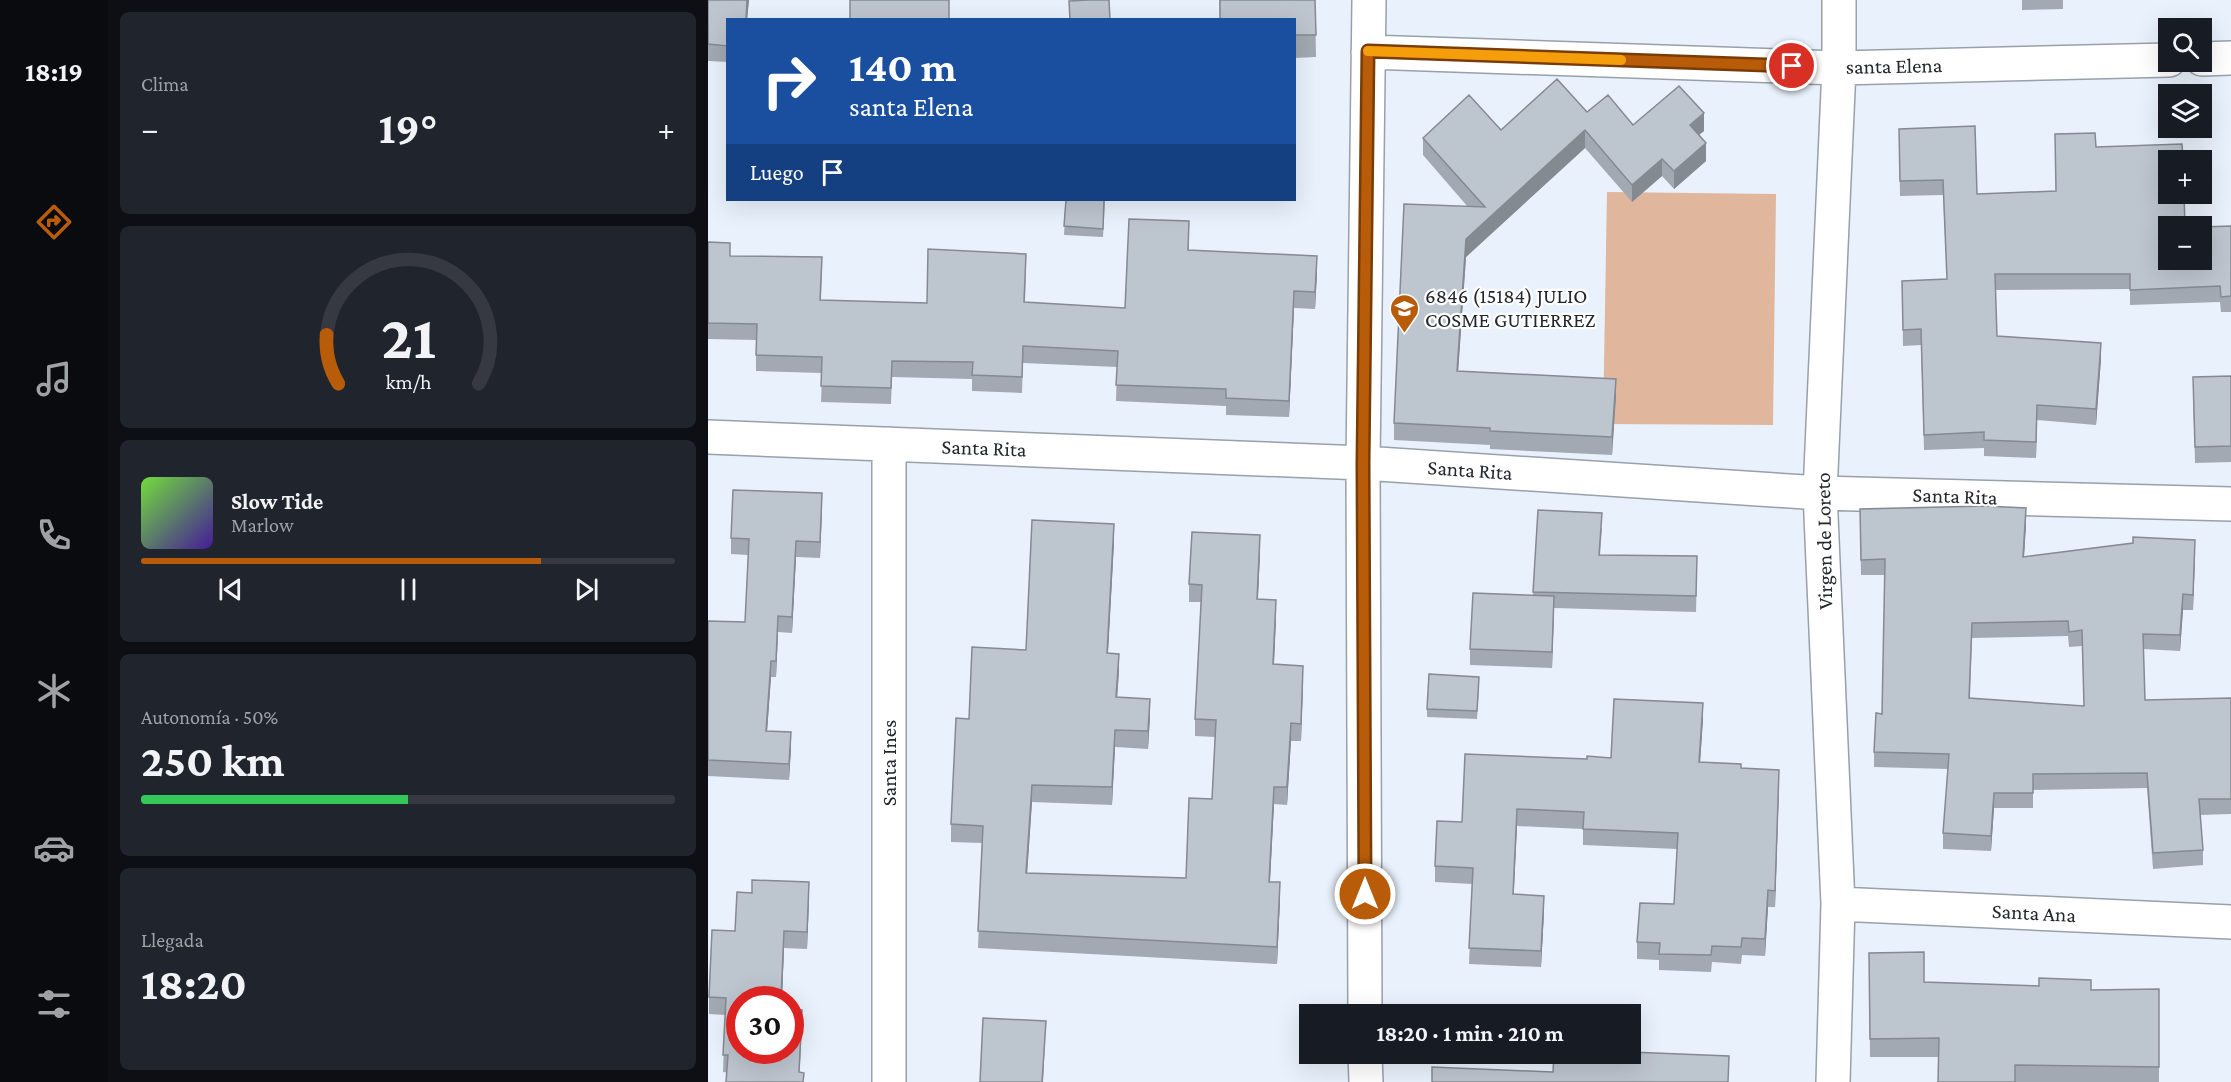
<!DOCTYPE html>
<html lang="es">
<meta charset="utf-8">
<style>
:root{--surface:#171b24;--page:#20242c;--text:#f1f3f6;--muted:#9ea1a6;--line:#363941;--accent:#b95c0a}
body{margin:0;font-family:"Crimson Pro",serif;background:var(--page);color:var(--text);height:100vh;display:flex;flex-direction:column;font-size:22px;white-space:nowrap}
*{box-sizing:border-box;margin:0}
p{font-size:20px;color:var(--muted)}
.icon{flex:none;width:33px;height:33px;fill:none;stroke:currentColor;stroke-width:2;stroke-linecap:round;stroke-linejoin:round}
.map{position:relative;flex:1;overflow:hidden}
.sheet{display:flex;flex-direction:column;gap:12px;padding:12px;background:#0d0f14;width:600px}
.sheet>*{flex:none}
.hud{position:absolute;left:18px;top:18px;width:570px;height:183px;border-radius:0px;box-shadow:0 6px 24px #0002;background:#1a4fa0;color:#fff;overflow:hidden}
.controls{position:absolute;left:1450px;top:18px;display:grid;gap:12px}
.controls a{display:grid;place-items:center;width:54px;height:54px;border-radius:0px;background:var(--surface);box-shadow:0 6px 24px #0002;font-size:30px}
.speed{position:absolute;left:18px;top:986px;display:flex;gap:12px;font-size:30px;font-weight:700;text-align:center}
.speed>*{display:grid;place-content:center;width:78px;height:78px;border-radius:50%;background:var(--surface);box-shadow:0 6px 24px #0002;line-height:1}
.speed .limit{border:9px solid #d22;background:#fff;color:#111}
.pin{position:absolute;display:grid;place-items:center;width:51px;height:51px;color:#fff;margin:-26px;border:3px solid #fff;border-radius:50%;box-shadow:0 2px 6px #0007}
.me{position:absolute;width:66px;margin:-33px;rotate:0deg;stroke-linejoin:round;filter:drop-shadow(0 0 4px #0008)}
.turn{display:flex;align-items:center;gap:21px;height:126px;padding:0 24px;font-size:27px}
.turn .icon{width:78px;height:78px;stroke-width:2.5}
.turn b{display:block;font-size:42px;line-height:51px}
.then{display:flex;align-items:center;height:57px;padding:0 24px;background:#0003;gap:12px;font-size:22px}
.big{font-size:45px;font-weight:700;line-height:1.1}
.sheet .widget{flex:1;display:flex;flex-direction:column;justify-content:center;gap:9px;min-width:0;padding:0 21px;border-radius:9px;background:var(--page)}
.sheet .dial{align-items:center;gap:0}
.dial svg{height:156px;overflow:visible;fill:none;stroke:var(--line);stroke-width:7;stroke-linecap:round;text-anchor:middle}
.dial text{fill:var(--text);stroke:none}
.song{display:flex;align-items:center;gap:18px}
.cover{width:72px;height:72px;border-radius:9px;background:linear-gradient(135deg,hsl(100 70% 55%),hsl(260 70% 35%))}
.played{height:6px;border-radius:3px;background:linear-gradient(90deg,var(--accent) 75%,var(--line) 75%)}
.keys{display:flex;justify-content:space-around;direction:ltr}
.heat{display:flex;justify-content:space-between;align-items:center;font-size:33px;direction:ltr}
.charge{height:9px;border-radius:4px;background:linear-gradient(90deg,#34c759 50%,var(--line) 0)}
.trip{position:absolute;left:591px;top:1004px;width:342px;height:60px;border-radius:0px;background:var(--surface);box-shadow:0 6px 24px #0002;font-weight:700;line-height:60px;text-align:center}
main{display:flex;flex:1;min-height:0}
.tab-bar{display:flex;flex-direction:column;width:108px;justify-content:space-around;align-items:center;background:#090b0e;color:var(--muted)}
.tab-bar .icon{width:42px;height:42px}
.tab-bar .on{color:var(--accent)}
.tab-bar b{font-size:27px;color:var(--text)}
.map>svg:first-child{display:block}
.green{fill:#e0b69c}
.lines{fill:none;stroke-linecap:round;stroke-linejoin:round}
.minor-casing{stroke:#98a0aa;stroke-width:36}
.minor{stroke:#fff;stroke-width:33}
.wall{fill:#a3a9b2;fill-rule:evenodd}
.shaded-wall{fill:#848a91}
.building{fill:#bdc5cf;stroke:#848a91;stroke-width:1.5;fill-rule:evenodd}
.route-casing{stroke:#783c06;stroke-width:15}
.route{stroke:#b95c0a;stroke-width:10}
.slow{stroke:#f59e0b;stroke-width:10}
.labels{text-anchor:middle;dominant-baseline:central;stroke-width:4.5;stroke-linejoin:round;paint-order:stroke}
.street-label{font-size:21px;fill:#24272b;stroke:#fefefe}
.poi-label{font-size:21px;fill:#24272b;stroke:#fefefe;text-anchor:start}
</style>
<main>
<nav class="tab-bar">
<b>18:19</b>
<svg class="icon on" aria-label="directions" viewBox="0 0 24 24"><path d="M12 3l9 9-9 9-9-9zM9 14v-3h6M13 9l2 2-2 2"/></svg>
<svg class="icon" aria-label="music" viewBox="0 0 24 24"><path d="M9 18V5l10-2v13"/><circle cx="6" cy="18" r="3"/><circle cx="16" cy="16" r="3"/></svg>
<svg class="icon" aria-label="phone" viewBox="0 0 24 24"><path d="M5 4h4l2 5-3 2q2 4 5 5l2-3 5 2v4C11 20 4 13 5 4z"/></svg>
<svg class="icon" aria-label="climate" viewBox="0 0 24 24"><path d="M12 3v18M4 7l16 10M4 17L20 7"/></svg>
<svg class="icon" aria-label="car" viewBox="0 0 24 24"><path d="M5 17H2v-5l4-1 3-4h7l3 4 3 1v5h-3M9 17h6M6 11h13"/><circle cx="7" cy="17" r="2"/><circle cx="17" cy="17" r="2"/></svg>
<svg class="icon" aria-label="filters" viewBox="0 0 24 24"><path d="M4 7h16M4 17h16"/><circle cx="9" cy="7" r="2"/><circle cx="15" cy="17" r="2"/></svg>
</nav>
<section class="sheet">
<div class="widget"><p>Clima</p>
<div class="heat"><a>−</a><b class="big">19°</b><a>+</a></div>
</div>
<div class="widget dial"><svg viewBox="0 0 100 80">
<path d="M14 69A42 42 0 1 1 86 69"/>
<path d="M14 69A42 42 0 0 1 8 44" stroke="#b95c0a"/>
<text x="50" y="56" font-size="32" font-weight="700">21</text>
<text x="50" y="72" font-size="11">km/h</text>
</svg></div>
<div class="widget">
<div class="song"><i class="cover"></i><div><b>Slow Tide</b><p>Marlow</p></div></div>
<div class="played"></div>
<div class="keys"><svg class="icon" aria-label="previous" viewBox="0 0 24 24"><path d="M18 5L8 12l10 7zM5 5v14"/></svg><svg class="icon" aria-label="pause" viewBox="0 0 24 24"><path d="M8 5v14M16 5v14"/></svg><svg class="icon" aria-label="next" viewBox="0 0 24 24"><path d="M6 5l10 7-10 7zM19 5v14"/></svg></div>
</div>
<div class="widget"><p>Autonomía · 50%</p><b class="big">250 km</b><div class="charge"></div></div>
<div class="widget"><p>Llegada</p><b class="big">18:20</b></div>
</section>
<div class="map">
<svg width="1523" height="1082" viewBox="0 0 1523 1082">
<rect width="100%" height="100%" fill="#e9f2fc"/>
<path class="green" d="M899,192L1068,194L1065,425L895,424Z"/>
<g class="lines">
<defs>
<path id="minor" d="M660,52L1131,68L1461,60
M1494,59L1523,58
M0,437L655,463L1112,493L1523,504
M1130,904L1523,922
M657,1014L655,463L661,0
M657,1053L658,1082
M181,1082V444
M1125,1082L1130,904L1112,493L1131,68V0"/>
</defs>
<use href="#minor" class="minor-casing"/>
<use href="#minor" class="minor"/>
</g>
<path class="wall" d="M0,0H41L39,20H20V62L0,61Z
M511,0H607L608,57L586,58V20H512Z
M1314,0H1355V9L1314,10Z
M879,112L925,125L996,131L991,135L998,161L966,189L954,176L924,202L877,148L758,257L750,371L908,396L904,455L782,449V445L686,440V423L760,207L715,155V138L793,130Z
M1191,129L1269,194L1348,191L1388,147L1461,260L1523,226V312H1513L1512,302L1422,305V289L1287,290L1289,336L1393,359L1388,425L1329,420L1328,458L1276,456V448L1216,450L1213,345L1195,346L1194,281L1239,279L1235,195L1192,196Z
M358,200H397L395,237L356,235Z
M481,238V250L609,273L607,309L586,308L581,417L518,415V406L408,401L409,367L315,363L314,393L264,391V379L184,377L183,404L113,402L114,373L48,371V340L0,339V242L22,256L114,274L113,300L219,303L318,270L317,302L417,308Z
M1523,376V462L1487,463L1485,392Z
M114,509L112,558L88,557L84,633L70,632L68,677H63L59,731L83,748L81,780L0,776V621L37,622L40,555L23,554V538Z
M830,510L894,528L892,555L989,571L988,612L846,608L844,668L762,665V649L825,595Z
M1318,524L1316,557L1487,555L1485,610H1475L1472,651L1435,649L1437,700L1523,698V814L1492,815L1495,850V865L1445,869L1439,788L1325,790V808H1286L1283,851L1235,849V833L1240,769L1166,767V752L1174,714L1177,575H1153L1152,525ZM1360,636L1361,647L1374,646L1376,706L1262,698L1264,638Z
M406,542L400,653L411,671L409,697L442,716L440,749L407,747L404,805L324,802L319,873L478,878L504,799L507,737L487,736V719L493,602H481V584L552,553L550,599L568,618L566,665L595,683L593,741H583L579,805L566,804L562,882L572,899L569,964L270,948L274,843L243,842V824L261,719Z
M771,686L769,719L719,717V709Z
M995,719L992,762L1033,768L1071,786L1067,907H1060L1057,956L1034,955L1033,964L1004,962L1003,972L951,970V960L929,959V942L966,904L969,849L875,845V829L809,826L805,894L836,912L833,967L761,964L764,884L727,882V866L754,822L879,759L903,758Z
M101,899L99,949L76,948L74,999H32L94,1027L91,1073L96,1082L15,1072L17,1015L1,1014V997L27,931Z
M1161,953L1216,982L1383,990L1451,989V1082H1230L1231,1057H1162Z"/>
<path class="shaded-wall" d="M39,0H41L39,20H38Z
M996,113V131L982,142V125Z
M877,130V148L758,257L749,389V371L758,239Z
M998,143V161L966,189V171Z
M954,159V176L924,202V185Z
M609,256V273L607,309V292Z
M586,291V308L581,417V401Z
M1393,343V359L1388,425V409Z
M908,379V396L904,455V437Z
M1329,405V420L1328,458V442Z
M114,493V509L112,558V542Z
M1318,508V524L1315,573V557Z
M406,524V542L399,671V653Z
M552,535V553L549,617V599Z
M1487,540V555L1485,610V595Z
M88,541V557L84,633V617Z
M1475,594V610L1472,651V635Z
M846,596V613L844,668V652Z
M568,600V618L565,682V664Z
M70,616V632L68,677V661Z
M411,654V671L408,715V697Z
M63,661V677L58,747V731Z
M595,666V683L593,741V724Z
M442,699V716L440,749V731Z
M995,703V719L991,779V762Z
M583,723V741L579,805V787Z
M407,730V747L404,805V787Z
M83,732V748L81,780V764Z
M1071,770V786L1067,907V891Z
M324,785V802L318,891V873Z
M566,787V804L561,899V882Z
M1286,793V808L1283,851V836Z
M809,809V826L805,911V894Z
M101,882V899L99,949V932Z
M572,882V899L569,964V947Z
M1060,890V907L1057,956V939Z
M836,896V912L833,967V951Z
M76,931V948L74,999H73Z
M94,1010V1027L91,1082Z
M338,1021L335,1082H334Z"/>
<path class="building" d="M0,0H39L38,20H20V46L0,44Z
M142,0H241V20H142Z
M381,0H401L402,20H362L361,1Z
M512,0H607L608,35H586V20H512Z
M849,79L879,112L900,95L925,125L971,86L996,113L982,125L998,143L966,171L954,159L924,185L877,130L758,239L749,371L908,379L904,437L782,431V428L686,423L696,204L777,207L715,138L761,95L793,130Z
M1267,126L1269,194L1348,191L1347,134L1387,133L1388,147L1474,144L1475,160H1461V194H1476L1477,226H1461V260H1494V227L1523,226V296L1513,297L1512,286L1422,290V274H1287L1289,336L1393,343L1388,409L1329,405L1328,442L1276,440V432L1216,435L1213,329L1195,330L1194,281L1239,279L1235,180L1192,181L1191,129Z
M358,200H396L395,229L356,226Z
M421,219L481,221L480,250L609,256L607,292L586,291L581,401L518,398V389L408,385L410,351L315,346L314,377L264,375L265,362L184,361L183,388L113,386L114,357L48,355L49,324L0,323V242L22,243V256L114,257L112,300L219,303L220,249L318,254L316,302L417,308Z
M1523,376V446L1487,447L1485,377Z
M25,490L114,493L112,542L88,541L84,617L70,616L68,661H63L58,731L83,732L81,764L0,760V621L37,622L41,539L23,538Z
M1277,506L1318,508L1315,557L1425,543V537L1487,540L1485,595L1475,594L1472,635L1435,634L1437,700L1523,698V799H1491L1495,850L1445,853L1439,773L1325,774V793H1286L1283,836L1235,833L1241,754L1166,752L1168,713L1174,714L1177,559L1153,560L1152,509ZM1360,621L1361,632L1374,630L1376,706L1261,698L1264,623Z
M830,510L894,513L891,555L989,556L988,596L825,592Z
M324,520L406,524L399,653L411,654L408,697L442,699L440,731L407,730L404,787L324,785L318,873L478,878L481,798L504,799L508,720L487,719L494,585L481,584L484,532L552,535L549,599L568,600L565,664L595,666L593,724L583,723L579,787H566L561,882H572L569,947L270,931L275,826L243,824L248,718L261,719L264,647L318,650Z
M765,593L846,596L844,652L762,649Z
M721,674L771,677L769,711L719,709Z
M906,699L995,703L991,762L1033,764V768L1071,770L1067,891L1060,890L1057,939L1034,938L1033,947L1004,946L1003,955L951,954L952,943L929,942L932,903L966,904L970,833L875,829L876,812L809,809L805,894L836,896L833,951L761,948L765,868L727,866L729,821L754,822L757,754L879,759V756L903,758Z
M44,880L101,882L99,932L76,931L73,999H32V1050H82V1009L94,1010L91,1072L96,1073L95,1082H18L20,1055H15L18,998L1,997L4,930L27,931L29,892L44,893Z
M1216,952V982L1331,986V978L1383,980V990L1451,989V1067L1307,1065V1082H1230L1231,1038L1162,1039L1161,953Z
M848,1010L894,1012V1014H848Z
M275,1018L338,1021L334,1082H272Z
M922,1052L1021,1056L1020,1082H724V1067L845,1072L846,1053H922Z"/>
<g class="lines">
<defs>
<path id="route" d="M657,894L655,463L660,51L1084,66"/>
</defs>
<use href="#route" class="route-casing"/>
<use href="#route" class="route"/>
<path class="slow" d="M660,51L913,60"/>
</g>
<defs>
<symbol id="school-pin" viewBox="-11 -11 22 30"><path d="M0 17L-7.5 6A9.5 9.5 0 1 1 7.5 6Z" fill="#b95c0a" stroke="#fefefe"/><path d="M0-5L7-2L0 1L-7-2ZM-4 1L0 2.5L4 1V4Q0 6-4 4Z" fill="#fff"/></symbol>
</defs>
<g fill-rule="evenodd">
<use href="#school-pin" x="680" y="292" width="33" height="45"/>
</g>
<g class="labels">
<g class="street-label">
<text transform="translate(1186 66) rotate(-1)">santa Elena</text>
<text transform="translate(276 448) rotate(2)">Santa Rita</text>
<text transform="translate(762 470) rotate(4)">Santa Rita</text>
<text transform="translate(1247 496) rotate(2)">Santa Rita</text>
<text transform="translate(1116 541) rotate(-91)">Virgen de Loreto</text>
<text transform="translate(181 763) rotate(-90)">Santa Ines</text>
<text transform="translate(1326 913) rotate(3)">Santa Ana</text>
</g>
<g class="poi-label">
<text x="717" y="296">6846 (15184) JULIO<tspan x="717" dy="24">COSME GUTIERREZ</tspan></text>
</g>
</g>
</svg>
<div class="controls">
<a><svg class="icon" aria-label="search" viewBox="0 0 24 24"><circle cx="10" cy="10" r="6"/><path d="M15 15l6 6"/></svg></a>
<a><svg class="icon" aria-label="layers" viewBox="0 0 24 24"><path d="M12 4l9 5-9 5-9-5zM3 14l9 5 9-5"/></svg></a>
<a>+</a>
<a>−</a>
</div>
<div class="speed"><div class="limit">30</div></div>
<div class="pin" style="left:1084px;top:66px;background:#d93025"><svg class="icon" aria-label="arrive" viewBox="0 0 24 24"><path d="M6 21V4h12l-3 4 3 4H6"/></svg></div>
<svg class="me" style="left:657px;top:894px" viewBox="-20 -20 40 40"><circle r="17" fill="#b95c0a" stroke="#fff" stroke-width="3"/><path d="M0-11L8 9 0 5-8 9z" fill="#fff"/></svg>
<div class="trip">18:20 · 1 min · 210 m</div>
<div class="hud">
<div class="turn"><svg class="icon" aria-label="right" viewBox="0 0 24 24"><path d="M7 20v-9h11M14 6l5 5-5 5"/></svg><div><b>140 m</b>santa Elena</div></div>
<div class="then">Luego<svg class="icon" aria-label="arrive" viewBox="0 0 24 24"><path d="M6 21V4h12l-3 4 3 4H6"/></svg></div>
</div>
</div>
</main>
